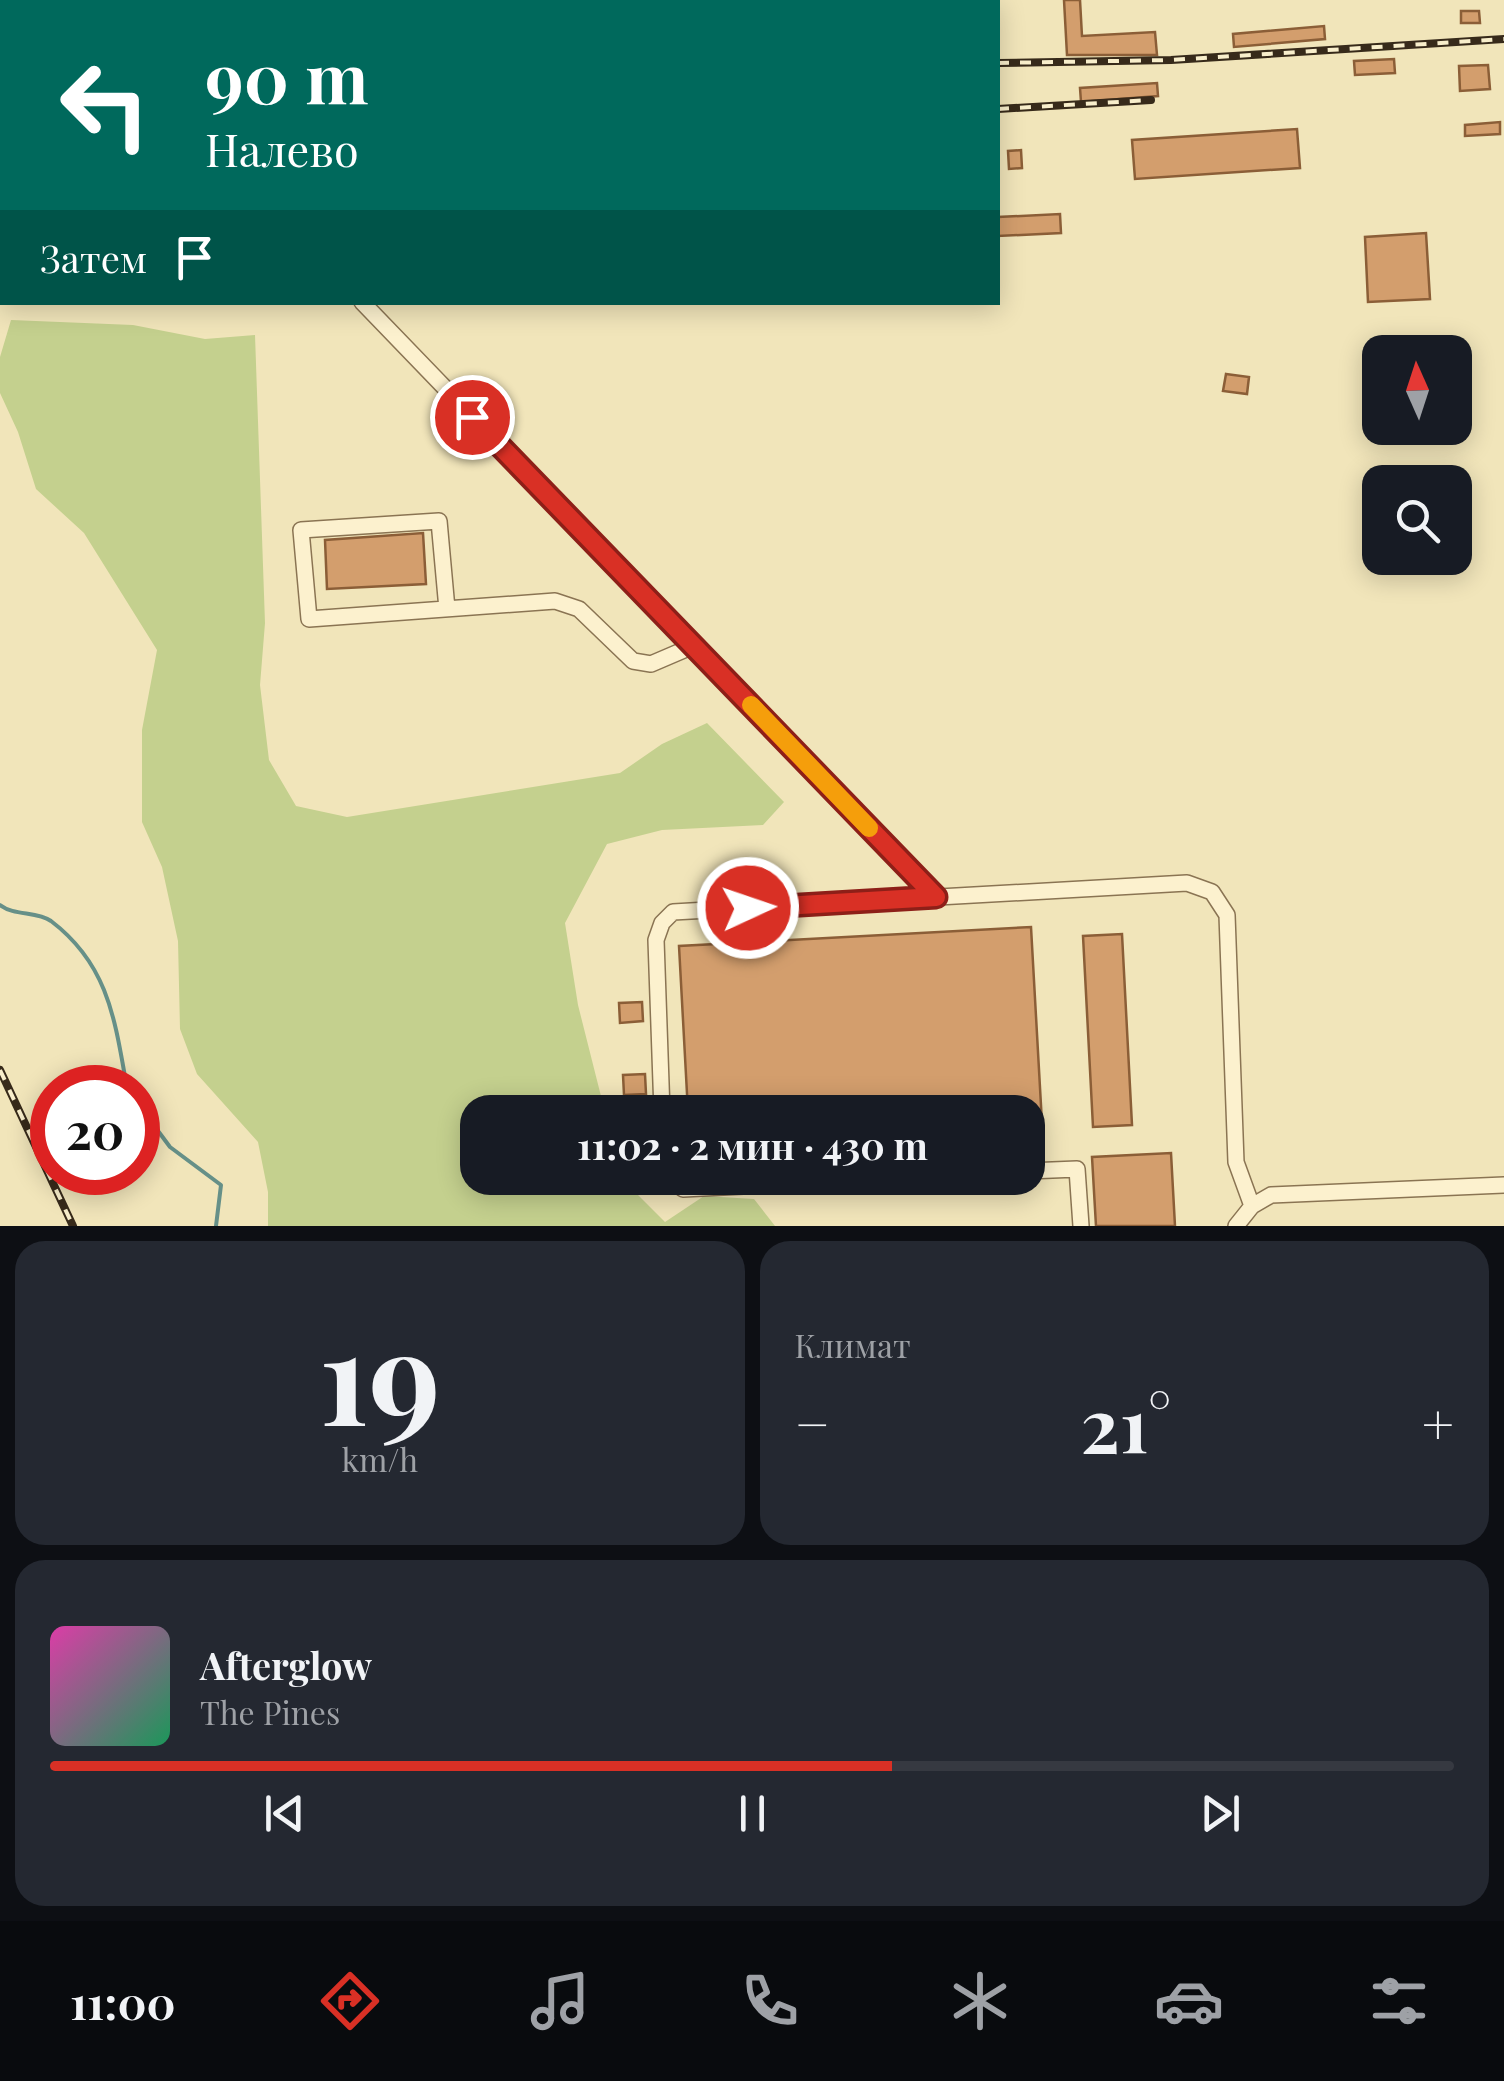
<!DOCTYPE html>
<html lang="ru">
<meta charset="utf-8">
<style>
:root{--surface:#171b24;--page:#242831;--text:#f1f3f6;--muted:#9ea1a6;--line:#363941;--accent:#d93025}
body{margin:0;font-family:"Playfair Display",serif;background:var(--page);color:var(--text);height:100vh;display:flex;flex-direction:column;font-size:38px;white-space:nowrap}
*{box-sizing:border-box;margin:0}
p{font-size:32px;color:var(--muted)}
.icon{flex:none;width:55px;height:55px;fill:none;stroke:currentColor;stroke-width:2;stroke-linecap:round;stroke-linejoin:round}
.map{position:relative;height:1226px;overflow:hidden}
.side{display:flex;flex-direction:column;gap:15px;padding:15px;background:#0d0f14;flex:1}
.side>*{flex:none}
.top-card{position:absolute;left:0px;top:0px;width:1000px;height:305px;box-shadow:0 5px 25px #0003;background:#00695c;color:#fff;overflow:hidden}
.needle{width:65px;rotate:357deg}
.fabs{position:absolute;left:1362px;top:335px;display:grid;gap:20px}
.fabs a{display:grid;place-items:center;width:110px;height:110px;border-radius:20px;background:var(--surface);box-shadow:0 5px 25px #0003;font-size:50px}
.speed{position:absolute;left:30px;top:1065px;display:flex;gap:20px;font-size:50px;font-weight:700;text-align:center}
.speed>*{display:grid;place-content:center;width:130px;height:130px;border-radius:50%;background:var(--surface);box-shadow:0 5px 25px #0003;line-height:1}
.speed .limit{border:15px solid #d22;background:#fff;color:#111}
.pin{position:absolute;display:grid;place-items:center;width:85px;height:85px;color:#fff;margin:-42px;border:5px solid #fff;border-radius:50%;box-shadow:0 2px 10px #0007}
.me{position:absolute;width:110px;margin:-55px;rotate:87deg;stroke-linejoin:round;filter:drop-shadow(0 0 8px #0008)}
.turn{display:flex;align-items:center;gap:35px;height:210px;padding:0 40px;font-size:45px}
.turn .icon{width:130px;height:130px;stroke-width:2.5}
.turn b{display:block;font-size:70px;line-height:85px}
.then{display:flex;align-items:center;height:95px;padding:0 40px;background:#0003;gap:20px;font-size:38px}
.big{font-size:75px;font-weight:700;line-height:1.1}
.side .card{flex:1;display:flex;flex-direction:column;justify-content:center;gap:15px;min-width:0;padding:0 35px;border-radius:30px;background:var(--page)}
.side .dial{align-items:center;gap:0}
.dial b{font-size:130px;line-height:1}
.song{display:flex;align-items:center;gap:30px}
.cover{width:120px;height:120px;border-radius:15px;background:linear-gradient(135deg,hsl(320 70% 55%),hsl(150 70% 35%))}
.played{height:10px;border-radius:5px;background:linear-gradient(90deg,var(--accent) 60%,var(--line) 60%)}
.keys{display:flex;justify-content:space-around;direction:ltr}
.heat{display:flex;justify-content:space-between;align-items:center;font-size:55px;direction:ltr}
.side .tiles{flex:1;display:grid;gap:15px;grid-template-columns:1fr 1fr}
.card:last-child{grid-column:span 2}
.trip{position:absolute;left:460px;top:1095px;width:585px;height:100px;border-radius:30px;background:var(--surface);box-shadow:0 5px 25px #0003;font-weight:700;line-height:100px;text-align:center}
.dock{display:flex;height:160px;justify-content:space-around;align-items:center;background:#090b0e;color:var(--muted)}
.dock .icon{width:70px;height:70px}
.dock .active{color:var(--accent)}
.dock b{font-size:45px;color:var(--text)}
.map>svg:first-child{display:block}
.green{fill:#c4d08e}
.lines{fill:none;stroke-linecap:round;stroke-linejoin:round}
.stream{stroke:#669088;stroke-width:4}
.building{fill:#d39e6d;stroke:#8b5e37;stroke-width:2.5}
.minor-casing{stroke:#8a7453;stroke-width:18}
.minor{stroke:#fcf1ce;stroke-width:15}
.rail-casing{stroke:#372a1a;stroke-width:8}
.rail{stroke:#f8eecb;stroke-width:4;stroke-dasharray:11;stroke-linecap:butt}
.route-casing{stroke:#8d1f18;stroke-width:25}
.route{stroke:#d93025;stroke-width:18}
.slow{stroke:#f59e0b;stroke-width:18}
</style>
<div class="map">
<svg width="1504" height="1226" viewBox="0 0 1504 1226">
<rect width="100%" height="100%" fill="#f1e5ba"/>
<path class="green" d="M11,320L133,325L205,339L255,335L265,623L260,685L269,760L296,806L347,817L620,773L662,744L707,723L784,802L763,825L662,830L607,844L565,923L578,1005L605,1112H478V1178H629L638,1195L665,1222L704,1196L754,1199L775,1226H268V1192L258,1142L197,1074L180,1029L178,941L162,867L142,822V730L157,650L84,533L36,489L18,432L0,393V357Z"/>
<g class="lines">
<path class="stream" d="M0,905C14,916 37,911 51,921C109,965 115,1021 127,1088
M138,1104L170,1147L221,1185L216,1226"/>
</g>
<path class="building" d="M1064,0H1080L1082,36L1155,32L1157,55H1067Z
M1461,11H1479L1480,23H1461Z
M1324,26L1325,39L1234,47L1233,34Z
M1394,59L1395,73L1355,75L1354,61Z
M1488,65L1490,89L1460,91L1459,66Z
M1157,83L1158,96L1081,102L1080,88Z
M1500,122V134L1465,136V125Z
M1297,129L1300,168L1135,179L1132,140Z
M1021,150L1022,168L1009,169L1008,151Z
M1060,214L1061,233L998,236V217Z
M1426,233L1430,299L1368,302L1365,237Z
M1226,374L1249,377L1247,394L1223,391Z
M423,533L426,584L327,589L325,540Z
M1031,927L1043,1141L1028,1142V1112H688L679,946Z
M1122,934L1132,1125L1093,1127L1083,936Z
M642,1002L643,1021L620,1023L619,1003Z
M645,1074L646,1094L624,1095L623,1075Z
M1171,1153L1175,1226H1096L1092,1157Z"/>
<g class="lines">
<defs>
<path id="minor" d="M361,0V2
M0,94L2,95
M362,302L936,897
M447,609L439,521L301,530L309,619L555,601L579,609L633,661L651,664L693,646
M662,1112L656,940L662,923L673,912L1187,883L1212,892L1227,915L1236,1162L1252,1206
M1028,1171L1077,1169L1081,1226
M670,1178L683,1189L906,1178
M1236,1226L1252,1206L1271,1195L1504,1185"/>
</defs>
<use href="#minor" class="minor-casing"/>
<use href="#minor" class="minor"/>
<defs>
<path id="rail" d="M568,0L577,2
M662,0L670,2
M0,1L17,0
M0,26L2,27
M998,63L1171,60L1504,39
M998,109L1151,100
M0,1070L73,1226"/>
</defs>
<use href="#rail" class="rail-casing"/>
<use href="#rail" class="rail"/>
</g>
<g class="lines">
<defs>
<path id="route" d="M472,417L936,897L748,908"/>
</defs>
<use href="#route" class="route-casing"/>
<use href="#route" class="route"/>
<path class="slow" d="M751,705L869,828"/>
</g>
</svg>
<div class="fabs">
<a><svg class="needle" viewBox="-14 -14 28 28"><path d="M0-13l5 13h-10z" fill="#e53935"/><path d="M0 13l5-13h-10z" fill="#9ea1a6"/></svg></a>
<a><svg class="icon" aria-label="search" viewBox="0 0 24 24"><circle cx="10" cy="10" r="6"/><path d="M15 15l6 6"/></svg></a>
</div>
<div class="speed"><div class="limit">20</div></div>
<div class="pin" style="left:472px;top:417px;background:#d93025"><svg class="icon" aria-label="arrive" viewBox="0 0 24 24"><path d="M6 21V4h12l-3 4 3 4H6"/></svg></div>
<svg class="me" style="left:748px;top:908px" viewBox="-20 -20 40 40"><circle r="17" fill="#d93025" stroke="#fff" stroke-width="3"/><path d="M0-11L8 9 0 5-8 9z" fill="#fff"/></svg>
<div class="trip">11:02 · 2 мин · 430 m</div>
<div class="top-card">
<div class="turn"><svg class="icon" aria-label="left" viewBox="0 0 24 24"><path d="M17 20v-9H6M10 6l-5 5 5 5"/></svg><div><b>90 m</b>Налево</div></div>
<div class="then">Затем<svg class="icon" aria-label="arrive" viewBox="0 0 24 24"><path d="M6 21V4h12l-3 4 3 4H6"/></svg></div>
</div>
</div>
<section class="side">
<div class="tiles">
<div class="card dial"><b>19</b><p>km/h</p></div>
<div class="card"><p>Климат</p>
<div class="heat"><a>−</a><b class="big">21°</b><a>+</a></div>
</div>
<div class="card">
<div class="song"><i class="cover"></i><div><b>Afterglow</b><p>The Pines</p></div></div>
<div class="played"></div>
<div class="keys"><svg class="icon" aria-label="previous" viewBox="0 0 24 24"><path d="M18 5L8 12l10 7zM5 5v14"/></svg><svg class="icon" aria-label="pause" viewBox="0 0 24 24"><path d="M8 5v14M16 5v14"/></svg><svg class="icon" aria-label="next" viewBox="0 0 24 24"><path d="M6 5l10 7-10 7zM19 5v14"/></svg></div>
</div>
</div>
</section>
<nav class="dock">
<b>11:00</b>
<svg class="icon active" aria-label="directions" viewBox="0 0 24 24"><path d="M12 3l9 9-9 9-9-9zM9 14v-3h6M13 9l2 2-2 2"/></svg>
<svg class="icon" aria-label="music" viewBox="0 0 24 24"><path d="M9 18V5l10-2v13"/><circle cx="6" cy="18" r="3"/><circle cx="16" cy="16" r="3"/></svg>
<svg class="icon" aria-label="phone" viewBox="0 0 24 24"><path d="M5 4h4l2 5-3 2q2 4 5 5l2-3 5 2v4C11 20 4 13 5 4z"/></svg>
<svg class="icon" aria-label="climate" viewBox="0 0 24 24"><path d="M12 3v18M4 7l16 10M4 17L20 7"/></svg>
<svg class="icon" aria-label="car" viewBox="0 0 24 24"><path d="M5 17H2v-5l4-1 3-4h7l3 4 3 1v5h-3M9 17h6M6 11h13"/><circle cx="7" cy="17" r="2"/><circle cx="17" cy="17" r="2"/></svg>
<svg class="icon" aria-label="filters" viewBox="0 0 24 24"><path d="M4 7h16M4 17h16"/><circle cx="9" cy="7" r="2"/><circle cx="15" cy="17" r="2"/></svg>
</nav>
